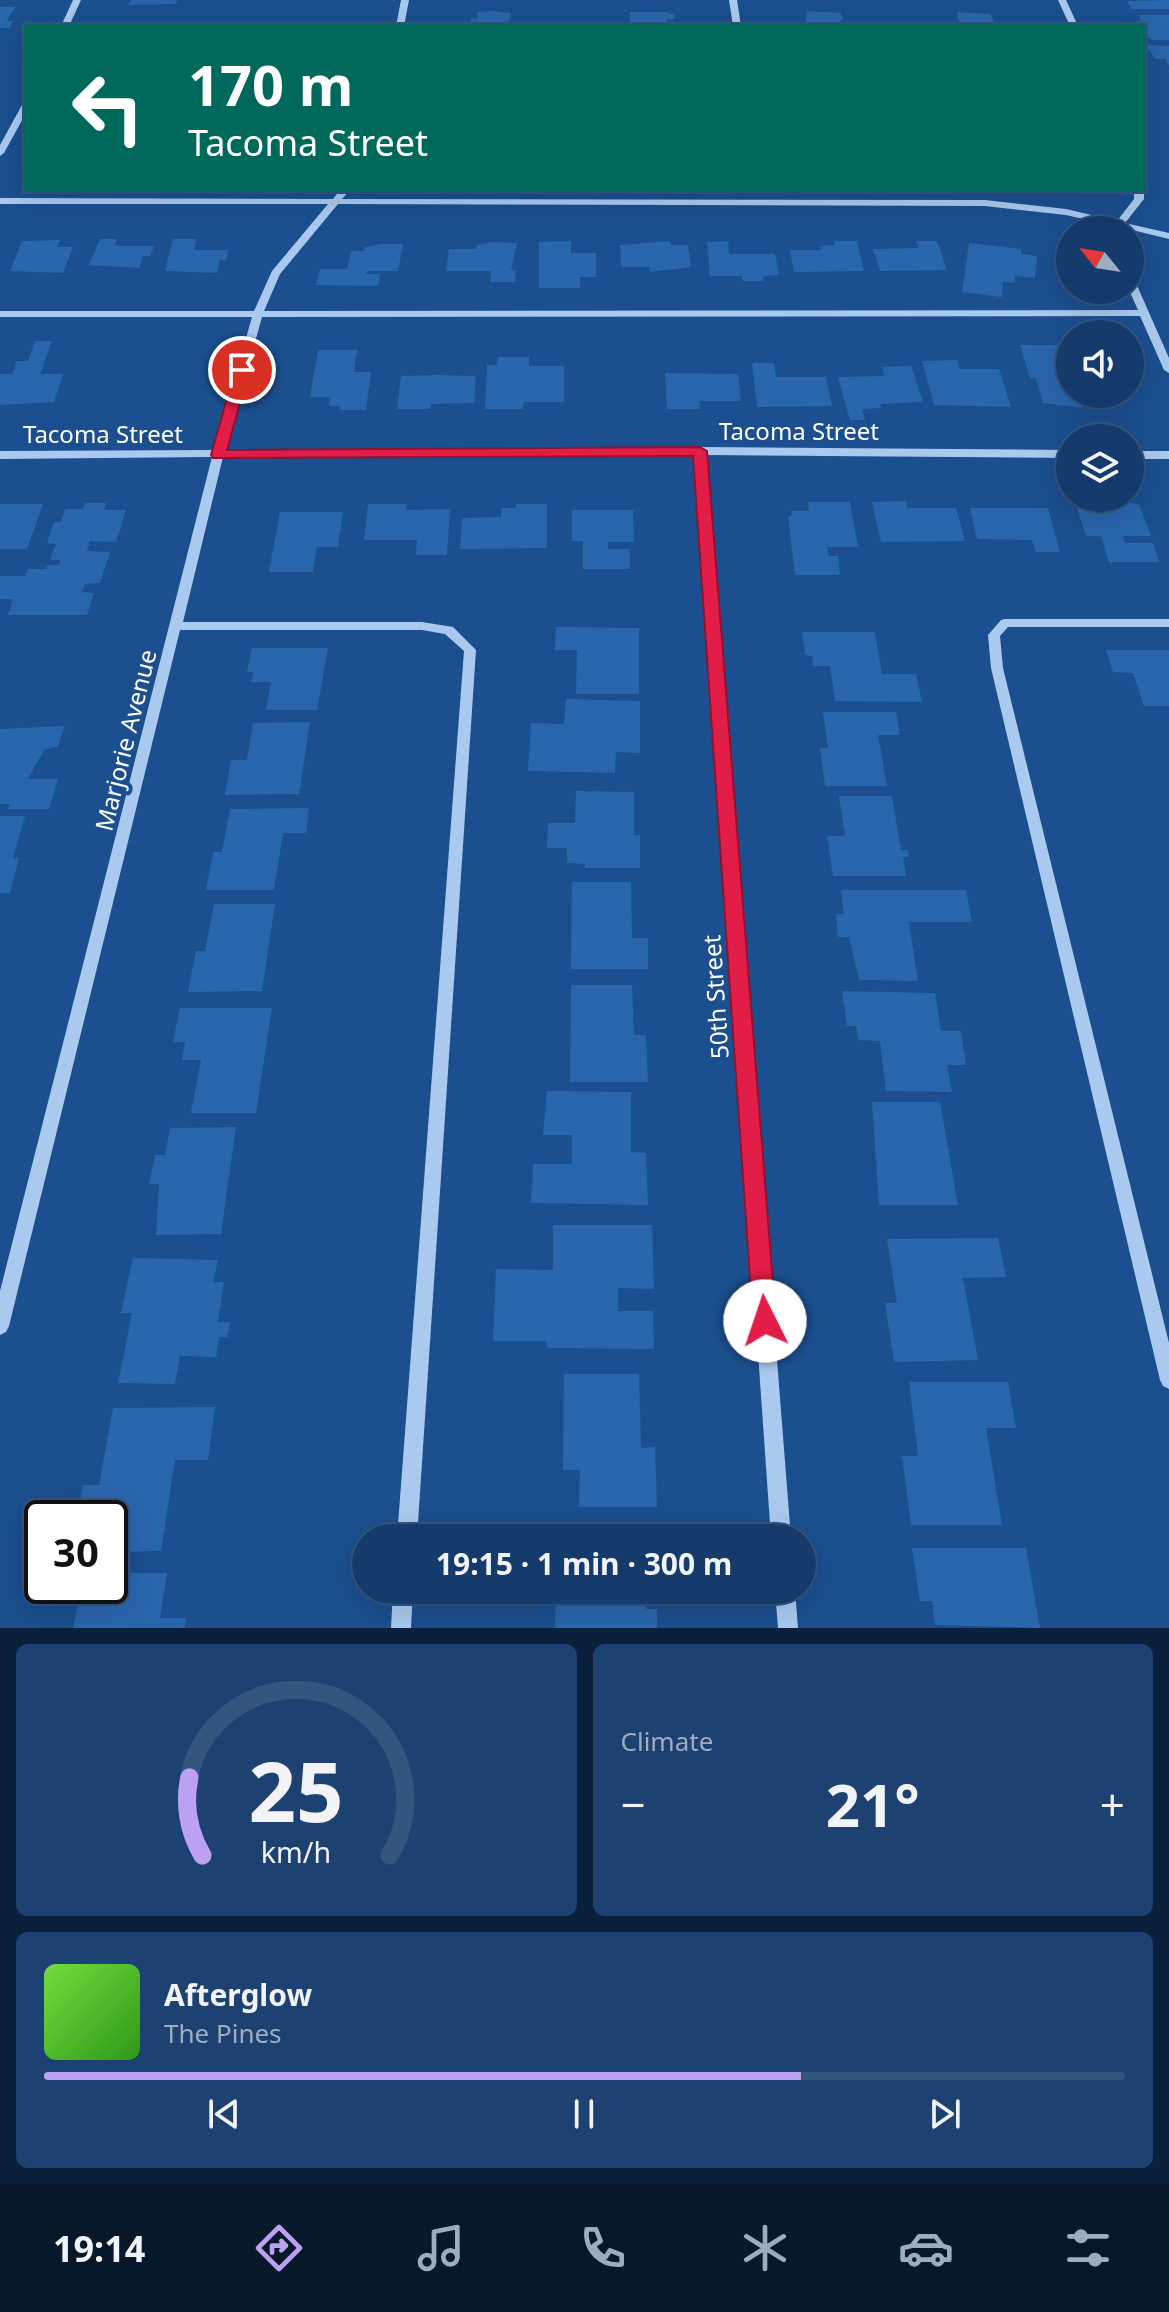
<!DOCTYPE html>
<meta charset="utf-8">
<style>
:root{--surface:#143b6b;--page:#1d4271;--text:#f1f3f6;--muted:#9dadc1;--line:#33557e;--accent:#bca0f2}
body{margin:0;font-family:"Noto Sans",sans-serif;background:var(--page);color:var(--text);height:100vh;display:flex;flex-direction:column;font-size:30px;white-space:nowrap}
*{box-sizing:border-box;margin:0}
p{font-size:26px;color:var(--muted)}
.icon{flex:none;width:44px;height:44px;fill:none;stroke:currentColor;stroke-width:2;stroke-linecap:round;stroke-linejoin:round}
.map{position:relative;height:1628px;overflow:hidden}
.panel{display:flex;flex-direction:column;gap:16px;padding:16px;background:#0b203b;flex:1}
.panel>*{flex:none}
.hud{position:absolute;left:24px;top:24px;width:1122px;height:168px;border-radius:0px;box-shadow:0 8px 32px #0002,0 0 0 2px var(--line);background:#00695c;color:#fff;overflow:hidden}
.needle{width:52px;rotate:300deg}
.controls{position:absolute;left:1056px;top:216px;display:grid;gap:16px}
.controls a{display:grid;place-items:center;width:88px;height:88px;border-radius:50%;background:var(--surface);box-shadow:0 8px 32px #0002,0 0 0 2px var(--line);font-size:40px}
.speed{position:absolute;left:24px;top:1500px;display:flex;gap:16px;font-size:40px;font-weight:700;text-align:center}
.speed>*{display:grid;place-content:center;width:104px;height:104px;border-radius:50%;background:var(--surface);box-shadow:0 8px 32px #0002,0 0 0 2px var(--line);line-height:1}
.speed .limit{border:4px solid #111;border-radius:12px;background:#fff;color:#111}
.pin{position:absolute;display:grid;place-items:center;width:68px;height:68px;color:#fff;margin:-34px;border:4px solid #fff;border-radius:50%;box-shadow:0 2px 8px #0007}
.me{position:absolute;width:88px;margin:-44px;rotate:356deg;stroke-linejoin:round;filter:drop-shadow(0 0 6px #0008)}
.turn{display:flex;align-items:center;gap:28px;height:168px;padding:0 32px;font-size:36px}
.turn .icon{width:104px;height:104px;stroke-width:2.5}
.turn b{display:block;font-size:56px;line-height:68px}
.big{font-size:60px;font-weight:700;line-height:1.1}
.panel .card{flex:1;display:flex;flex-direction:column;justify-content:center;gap:12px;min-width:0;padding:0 28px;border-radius:12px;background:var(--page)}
.panel .dial{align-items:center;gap:0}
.dial svg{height:208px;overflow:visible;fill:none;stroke:var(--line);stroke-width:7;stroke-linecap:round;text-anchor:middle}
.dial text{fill:var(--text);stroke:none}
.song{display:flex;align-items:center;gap:24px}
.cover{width:96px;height:96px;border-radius:12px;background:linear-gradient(135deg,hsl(100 70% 55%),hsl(110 70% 35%))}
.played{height:8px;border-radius:4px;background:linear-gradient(90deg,var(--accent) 70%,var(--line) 70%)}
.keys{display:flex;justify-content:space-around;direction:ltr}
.heat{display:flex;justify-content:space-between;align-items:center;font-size:44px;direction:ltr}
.panel .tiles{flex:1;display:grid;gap:16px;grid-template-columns:1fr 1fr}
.card:last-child{grid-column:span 2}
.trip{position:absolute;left:352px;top:1524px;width:464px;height:80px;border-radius:40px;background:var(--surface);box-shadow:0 8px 32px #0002,0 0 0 2px var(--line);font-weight:700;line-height:80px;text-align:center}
.menu{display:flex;height:128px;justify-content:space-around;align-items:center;background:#08182b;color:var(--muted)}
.menu .icon{width:56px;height:56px}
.menu .selected{color:var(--accent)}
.menu b{font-size:36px;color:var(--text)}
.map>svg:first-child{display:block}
.building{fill:#2a66ad}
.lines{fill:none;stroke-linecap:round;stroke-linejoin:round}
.minor{fill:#a9c9ee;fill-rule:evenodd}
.route{fill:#e11d48;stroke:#92132f;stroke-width:2}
.labels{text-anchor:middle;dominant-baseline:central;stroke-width:8;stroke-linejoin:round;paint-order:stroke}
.street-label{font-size:24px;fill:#fff;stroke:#1b4f8f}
</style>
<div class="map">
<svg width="1169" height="1628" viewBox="0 0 1169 1628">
<rect width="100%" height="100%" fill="#1b4f8f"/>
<path class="building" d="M131,0H177L176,4L128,5Z
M1169,0V9H1131L1127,1Z
M0,7H15L7,21H13L9,28H0Z
M494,11L511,13L508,26H471V19L477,18V12Z
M807,11L841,13L843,20H840L841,26H805Z
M630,12H667L674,14L675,19H667L668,26H630Z
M957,12L990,14L997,26H960Z
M1139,15H1169V40H1152L1144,35V26H1139L1136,21H1141Z
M1146,45L1169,46V66L1165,59H1155Z
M100,239H117L115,245L121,246H154L150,256H143L139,268L89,265Z
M173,239H197L194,250H228L226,260H220L217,273L165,271Z
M60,240L57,247H73L63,273L10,271L22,241Z
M571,241V253H596V277H580V288H539V242Z
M670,241L671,245H688L691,267L650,272L649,267H621L620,245Z
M728,241L729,254H775L779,275L763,276V281H743L742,276H710L707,242Z
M834,241H857L864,271L794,272L790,250H821L820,246L835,245Z
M916,241H937L947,270L880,271L873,249L919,248Z
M492,242L517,243L511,270H516L515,282H490L491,271H446L449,249H476L477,245Z
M969,243L1021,249V254L1037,256L1035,278L1015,276L1014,283L1003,282L1002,297L962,292Z
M381,244H403L398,271H367L366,274H380L378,286L316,285L320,269H347L351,251H364L365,247Z
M35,341H52L40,374H63L54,402L0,405V374H12L17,361H28Z
M1020,345H1070V370H1066L1070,375V394H1097L1100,402H1080L1082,408L1043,403L1036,378H1030Z
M318,350H357L354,372H371L366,410H340V406H329L330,397H310Z
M498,357H529V366H564V402H524L523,409H485L487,365H497Z
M957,360L960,369H999L1011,407L934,405L922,361Z
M752,363H774L776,377H826L832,406L757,407Z
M911,366L923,402L880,404L881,408L862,409L865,420H850L838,377L885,376L882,367Z
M665,373L738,374L741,401H699L700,409H667Z
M436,375L476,376L474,403L431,404L430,409H397L401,376Z
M1093,499L1139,504L1151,536H1123L1125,543H1153L1159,562H1109L1101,536H1086L1075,502Z
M906,501L907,508H956L965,541L881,542L872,502Z
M808,502H850L858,547H827L829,556H838L840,575H795L788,516H792L791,511H809Z
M85,503H106L104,510H126L116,542L90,541L87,551L110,552L100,583L85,584L82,592L94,593L87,615H8L13,599H0V576H25L28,569H46L48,565H59L60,560H50L56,544L47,543L54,522H61L65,509H83Z
M0,504H43L27,549H0Z
M368,504H407L406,510L450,509L447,555H416L417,540H364Z
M516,504H547V548L460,549L462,518L501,517V508H516Z
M970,508H1048L1060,552H1036L1032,540L977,539Z
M572,510H633L634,542H608V549H630V569H583V541H572Z
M280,512H343L338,547H317L313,572H269Z
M556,627L639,628V694H576L577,650H555Z
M802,632H875L882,674H916L922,702L835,701L830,666H813L812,656L805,655Z
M252,648H328L317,710H266L271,682H251L253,672H247Z
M1106,650H1169V706H1144L1133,673L1113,672Z
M566,699L640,701V753L616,752L615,773L528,771L531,723L564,724Z
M823,712H896L900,735H878L887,786H825L820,748H828Z
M310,722L299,794L225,795L231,760H247L253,723Z
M65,726L58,746L44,750L28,779H58L49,809H8L10,804H0V729Z
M576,791L634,792V835H640V868H585V864L567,863V848H547L548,823H575Z
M839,796H892L901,850H908L909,857H903L906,876H833L827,836H845Z
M309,808L306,833H283L274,890H206L213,852H222L230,809Z
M0,816H25L13,858H19L10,893H0Z
M572,882H631L632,938H648V969H571Z
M841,890H966L972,922H909L918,981L859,980L849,937H838L836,914H844Z
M214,904H275L262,991L188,992L196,951H205Z
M571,985H632L634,1035H646L648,1082H570Z
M842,991L935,993L941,1031H961L966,1065H947L952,1092L886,1091L880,1041L858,1040L856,1026H847Z
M180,1008H272L256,1113H191L201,1060H182L185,1042H173Z
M547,1091L631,1092V1152L646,1153L648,1205L531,1203L533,1164H572V1135H543Z
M872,1102H940L958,1205H879Z
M236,1127L221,1234L156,1235L159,1184H149L155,1155H165L170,1128Z
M553,1225H652L654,1289L618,1288V1311H653L654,1349L547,1348V1341H493L496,1269L553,1270Z
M998,1238L1006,1277L963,1278L978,1360L894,1362L885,1303H897L887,1239Z
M133,1258L218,1260L213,1282H224L218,1322H230L227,1338L219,1337L216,1357L180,1356L175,1384L118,1383L132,1313H121Z
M564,1374H639L641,1448L655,1447L657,1507H579L580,1470H563Z
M909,1382H1008L1016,1428H986L1002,1525H911L902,1456H918Z
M215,1407L208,1460H175L161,1551L110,1552V1518H77L83,1485H99L113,1408Z
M556,1534H643L644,1538H556Z
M912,1548H1026L1040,1628L935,1625L932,1601H920Z
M110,1573H167L160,1618H186L185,1628H73L82,1586H110Z
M556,1590H645L646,1609H657V1628H555Z"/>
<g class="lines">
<path class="minor" d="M73,0H81L69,26H61Z
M401,0H409L404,26H396Z
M729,0H737L741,26H733Z
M1058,0H1066L1078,26H1070Z
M26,102V113L4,153L0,156V145L22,105Z
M340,190H350L342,199L985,200L1066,209L1117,221L1134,199V190H1144V199L1125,223L1169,233V239L1124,228L1114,230V226L1066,215L985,206L338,204L280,274L264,311L1138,310L1129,290L1130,278L1135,281L1169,358V373L1164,370L1140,316L262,317L225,450L700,447L1070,450V458L706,455L791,1538H771L695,455L223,457L183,622H422L453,627L476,650L417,1538H397L464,651L445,634L422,630H180L9,1326L6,1332L0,1335V1291L212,457L0,459V451L214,450L252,317H0V311H254L272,271L328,204H0V198L333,199Z
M1130,451H1169V459H1130Z
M1005,619H1169V627H1008L1000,636L1003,668L1169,1343V1389L1163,1386L1160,1380L991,668L988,635L1001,620Z
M393,1590H413L411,1628H391Z
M775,1590H795L798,1628H778Z"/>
</g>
<path class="route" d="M242,366L249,370L227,450L700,447L707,451L776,1321L773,1329L765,1332L757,1329L753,1321L693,456L213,458L211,455L235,370Z"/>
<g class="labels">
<g class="street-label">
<text x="799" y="430">Tacoma Street</text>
<text x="103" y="433">Tacoma Street</text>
<text transform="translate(125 740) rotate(-76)">Marjorie Avenue</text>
<text transform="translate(715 997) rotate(-94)">50th Street</text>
</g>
</g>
</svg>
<div class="controls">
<a><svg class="needle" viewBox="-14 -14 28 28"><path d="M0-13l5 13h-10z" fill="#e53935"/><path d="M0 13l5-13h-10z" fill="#9dadc1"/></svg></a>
<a><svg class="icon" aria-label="sound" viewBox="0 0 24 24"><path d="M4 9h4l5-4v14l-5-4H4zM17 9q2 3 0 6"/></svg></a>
<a><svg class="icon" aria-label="layers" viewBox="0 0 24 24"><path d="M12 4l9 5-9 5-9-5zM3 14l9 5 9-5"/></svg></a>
</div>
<div class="speed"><div class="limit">30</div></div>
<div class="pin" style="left:242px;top:370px;background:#d93025"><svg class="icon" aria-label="arrive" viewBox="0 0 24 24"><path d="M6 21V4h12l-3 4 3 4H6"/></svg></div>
<svg class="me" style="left:765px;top:1321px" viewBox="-20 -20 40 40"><circle r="19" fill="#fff"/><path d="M0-13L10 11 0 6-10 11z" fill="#e11d48"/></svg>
<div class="trip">19:15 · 1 min · 300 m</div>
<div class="hud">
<div class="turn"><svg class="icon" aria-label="left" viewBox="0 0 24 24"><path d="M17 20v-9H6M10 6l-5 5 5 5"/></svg><div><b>170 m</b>Tacoma Street</div></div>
</div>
</div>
<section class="panel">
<div class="tiles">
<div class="card dial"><svg viewBox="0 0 100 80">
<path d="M14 69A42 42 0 1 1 86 69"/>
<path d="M14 69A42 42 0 0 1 9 39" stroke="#bca0f2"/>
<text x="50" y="56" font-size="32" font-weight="700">25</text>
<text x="50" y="72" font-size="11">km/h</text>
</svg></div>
<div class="card"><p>Climate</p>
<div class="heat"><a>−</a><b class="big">21°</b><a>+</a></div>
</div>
<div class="card">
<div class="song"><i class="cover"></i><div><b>Afterglow</b><p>The Pines</p></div></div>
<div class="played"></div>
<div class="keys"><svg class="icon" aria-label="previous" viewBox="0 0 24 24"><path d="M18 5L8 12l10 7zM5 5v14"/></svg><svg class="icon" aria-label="pause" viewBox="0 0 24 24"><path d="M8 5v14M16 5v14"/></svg><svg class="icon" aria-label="next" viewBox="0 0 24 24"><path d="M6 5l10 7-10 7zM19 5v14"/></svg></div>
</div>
</div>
</section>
<nav class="menu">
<b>19:14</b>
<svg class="icon selected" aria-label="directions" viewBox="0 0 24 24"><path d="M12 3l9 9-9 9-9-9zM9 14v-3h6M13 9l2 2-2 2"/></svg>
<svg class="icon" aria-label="music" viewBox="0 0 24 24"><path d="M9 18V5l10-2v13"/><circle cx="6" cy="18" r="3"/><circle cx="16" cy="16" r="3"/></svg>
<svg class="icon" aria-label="phone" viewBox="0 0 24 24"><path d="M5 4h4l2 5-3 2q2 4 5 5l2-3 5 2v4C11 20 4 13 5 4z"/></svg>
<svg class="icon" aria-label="climate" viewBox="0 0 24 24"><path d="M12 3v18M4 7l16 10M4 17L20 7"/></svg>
<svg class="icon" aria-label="car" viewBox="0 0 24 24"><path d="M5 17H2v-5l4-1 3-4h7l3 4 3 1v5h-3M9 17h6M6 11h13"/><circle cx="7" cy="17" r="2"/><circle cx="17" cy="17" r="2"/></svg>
<svg class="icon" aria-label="filters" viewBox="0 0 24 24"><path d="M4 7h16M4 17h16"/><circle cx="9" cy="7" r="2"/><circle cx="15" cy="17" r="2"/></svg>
</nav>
